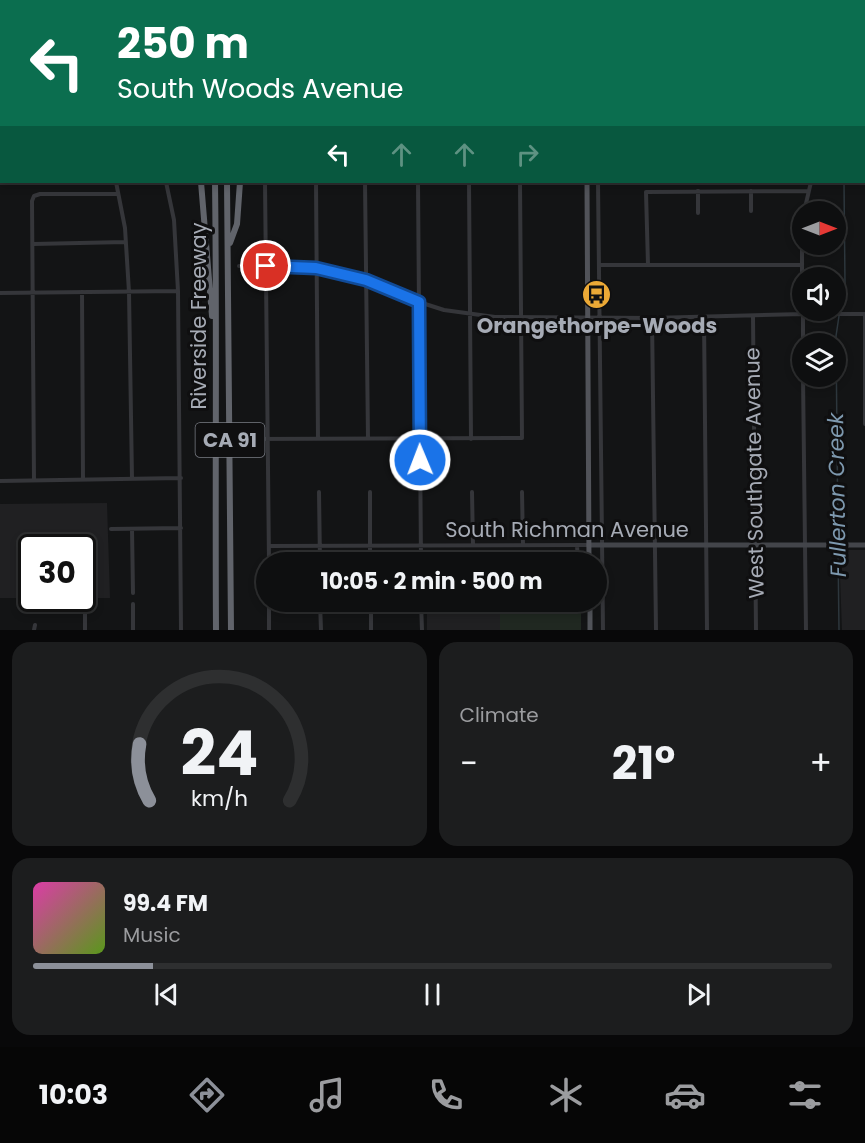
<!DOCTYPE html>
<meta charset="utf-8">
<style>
:root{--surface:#0e0f10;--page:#1c1d1e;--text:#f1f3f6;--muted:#9b9c9f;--line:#2e2f30;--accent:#8c9099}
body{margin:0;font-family:Poppins,sans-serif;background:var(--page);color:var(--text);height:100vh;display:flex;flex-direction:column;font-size:22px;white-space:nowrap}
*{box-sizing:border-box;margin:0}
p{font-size:20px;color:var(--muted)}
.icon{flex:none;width:33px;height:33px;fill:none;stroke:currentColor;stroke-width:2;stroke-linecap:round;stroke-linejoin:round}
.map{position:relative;height:630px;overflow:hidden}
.drawer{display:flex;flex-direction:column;gap:12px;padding:12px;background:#080809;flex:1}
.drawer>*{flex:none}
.hud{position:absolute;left:0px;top:0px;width:866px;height:183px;box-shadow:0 3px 9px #0003,0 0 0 2px var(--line);background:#0b6e4f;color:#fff;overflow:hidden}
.needle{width:39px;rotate:90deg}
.buttons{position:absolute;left:792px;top:201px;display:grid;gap:12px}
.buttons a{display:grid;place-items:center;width:54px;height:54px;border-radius:50%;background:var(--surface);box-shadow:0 3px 9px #0003,0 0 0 2px var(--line);font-size:30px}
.speed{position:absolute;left:18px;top:534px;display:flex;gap:12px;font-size:30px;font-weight:700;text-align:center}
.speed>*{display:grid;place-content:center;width:78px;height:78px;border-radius:50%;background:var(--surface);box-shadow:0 3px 9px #0003,0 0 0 2px var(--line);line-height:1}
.speed .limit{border:3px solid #111;border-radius:9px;background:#fff;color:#111}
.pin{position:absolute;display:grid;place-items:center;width:51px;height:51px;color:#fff;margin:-26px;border:3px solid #fff;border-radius:50%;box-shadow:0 2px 6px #0007}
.me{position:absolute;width:66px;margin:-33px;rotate:359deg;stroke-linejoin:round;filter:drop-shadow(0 0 4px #0008)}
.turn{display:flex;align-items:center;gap:21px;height:126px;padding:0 18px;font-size:27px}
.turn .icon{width:78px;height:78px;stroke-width:2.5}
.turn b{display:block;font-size:42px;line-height:51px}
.lanes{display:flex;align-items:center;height:57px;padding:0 18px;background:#0003;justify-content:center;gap:30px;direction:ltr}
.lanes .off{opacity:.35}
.big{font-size:45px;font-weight:700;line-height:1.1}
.drawer .tile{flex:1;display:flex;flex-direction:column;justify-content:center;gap:9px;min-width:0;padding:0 21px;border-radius:18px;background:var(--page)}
.drawer .dial{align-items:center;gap:0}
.dial svg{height:156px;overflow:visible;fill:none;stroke:var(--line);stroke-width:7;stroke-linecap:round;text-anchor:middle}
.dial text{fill:var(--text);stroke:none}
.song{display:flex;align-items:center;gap:18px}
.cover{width:72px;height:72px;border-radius:9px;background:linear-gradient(135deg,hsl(320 70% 55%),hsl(90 70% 35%))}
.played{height:6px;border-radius:3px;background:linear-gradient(90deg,var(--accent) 15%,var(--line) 15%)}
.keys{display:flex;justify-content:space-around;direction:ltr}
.heat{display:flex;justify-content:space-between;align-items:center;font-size:33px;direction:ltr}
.drawer .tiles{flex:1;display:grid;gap:12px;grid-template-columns:1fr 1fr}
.tile:last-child{grid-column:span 2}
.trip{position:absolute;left:256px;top:552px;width:351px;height:60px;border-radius:30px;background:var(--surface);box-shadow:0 3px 9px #0003,0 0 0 2px var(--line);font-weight:700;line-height:60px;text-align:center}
.tabs{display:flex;height:96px;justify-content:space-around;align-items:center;background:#060606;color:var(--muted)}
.tabs .icon{width:42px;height:42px}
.tabs .on{color:var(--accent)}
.tabs b{font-size:27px;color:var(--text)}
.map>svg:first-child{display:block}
.built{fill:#202022}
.green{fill:#202821}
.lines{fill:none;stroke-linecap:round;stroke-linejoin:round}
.stream{stroke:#2d373d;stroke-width:1.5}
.street{stroke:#35363a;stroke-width:4}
.secondary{stroke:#43454a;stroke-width:5}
.primary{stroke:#515359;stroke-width:5}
.highway{stroke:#61646b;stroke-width:6}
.route-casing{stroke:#114b97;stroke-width:15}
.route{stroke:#1a73e8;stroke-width:10}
.labels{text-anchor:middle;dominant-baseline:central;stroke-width:6;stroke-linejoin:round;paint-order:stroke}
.shield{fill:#0f0f10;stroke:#797c84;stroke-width:1.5}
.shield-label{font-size:20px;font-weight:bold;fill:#a6abb5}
.street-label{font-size:21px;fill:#a6abb5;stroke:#0f0f10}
.poi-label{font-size:21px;font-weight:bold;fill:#a6abb5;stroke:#0f0f10}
.water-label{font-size:22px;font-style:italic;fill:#7e99af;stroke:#0f0f10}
</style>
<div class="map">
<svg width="865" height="630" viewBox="0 0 865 630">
<rect width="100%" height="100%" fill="#131415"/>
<path class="built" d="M419,0H685V1L419,2Z
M107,503L110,598H83L82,548H32L31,598H0V504Z
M430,550H513V562H426V554Z
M839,550H865V630H842Z
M427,602H509V603H500V630H427Z"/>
<path class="green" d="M513,550H570L574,553H581V562H513Z
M509,602H581V630H500V603Z"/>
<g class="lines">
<path class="stream" d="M244,0V2
M864,146L865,145
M840,312L845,284L844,182
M838,542L836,336L839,316
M838,547L839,630"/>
<path class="street" d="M59,0V2
M319,0L322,2
M417,0V2
M755,0L756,2
M864,53H865
M864,115L865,114
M0,143H2
M116,182L125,228L129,292L132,479
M166,182L174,220L178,291L181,630
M265,182L269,562
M316,182L318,439
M365,182L368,439
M421,182H418L421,562
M469,182L471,439
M598,182L603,630
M698,191V213
M751,191V211
M804,212L811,182
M802,220V287
M33,244L126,242
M599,265H802
M648,265L646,192L809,191
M239,266H291L317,268L366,280L419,302L444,310L495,317L652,318L803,314H865
M82,292L83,480
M0,293L178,291
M803,310V344
M865,314V424
M753,316L756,630
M652,318L656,630
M704,318L707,630
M803,376L806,630
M240,439L522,438L520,182
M34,480L32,201L34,196L40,194H117
M0,481L181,478
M319,492L320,562
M370,492V562
M472,492L473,545
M522,492L523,545
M111,529L181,528
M132,529L133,593
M577,545L578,562
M269,546L589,545
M269,602V630
M320,602L321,630
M371,602V630
M421,602L422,630
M133,604V630
M85,606V630
M575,609L578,602
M34,630L35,625"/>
<path class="secondary" d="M864,32H865
M589,545H865"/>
<path class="primary" d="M584,0V2
M0,36H2
M0,45H2
M587,182L589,562
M590,602V630"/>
<path class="highway" d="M212,0V2
M226,0V2
M262,0V2
M183,2V0
M201,182L212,316
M215,182C217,331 215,481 216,630
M227,182L231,630
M230,243L237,224L240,182"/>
</g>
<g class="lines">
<defs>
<path id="route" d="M266,266L316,268L366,280L419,302L420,460"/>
</defs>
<use href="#route" class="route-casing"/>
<use href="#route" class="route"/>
</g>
<defs>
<symbol id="bus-disc" viewBox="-11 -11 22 22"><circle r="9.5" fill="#eba936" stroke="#0f0f10"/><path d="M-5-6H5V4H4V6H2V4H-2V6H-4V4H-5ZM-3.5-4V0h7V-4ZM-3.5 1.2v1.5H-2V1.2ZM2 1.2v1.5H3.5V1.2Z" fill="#111"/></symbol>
</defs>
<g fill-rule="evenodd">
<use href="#bus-disc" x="580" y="278" width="33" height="33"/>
</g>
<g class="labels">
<rect class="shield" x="195.5" y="423" width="69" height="34" rx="4.5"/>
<g class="shield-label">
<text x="230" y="440">CA 91</text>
</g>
<g class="street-label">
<text transform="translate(198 316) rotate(-90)">Riverside Freeway</text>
<text transform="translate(754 473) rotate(-91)">West Southgate Avenue</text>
<text x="567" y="529">South Richman Avenue</text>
</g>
<g class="poi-label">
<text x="597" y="325">Orangethorpe-Woods</text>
</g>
<g class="water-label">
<text transform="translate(837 495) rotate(-91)">Fullerton Creek</text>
</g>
</g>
</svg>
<div class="buttons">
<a><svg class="needle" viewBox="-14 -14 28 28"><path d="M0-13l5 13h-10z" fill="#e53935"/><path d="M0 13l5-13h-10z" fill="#9b9c9f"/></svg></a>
<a><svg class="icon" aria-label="sound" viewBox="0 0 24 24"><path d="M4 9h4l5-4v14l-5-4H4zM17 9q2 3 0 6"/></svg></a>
<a><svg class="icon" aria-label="layers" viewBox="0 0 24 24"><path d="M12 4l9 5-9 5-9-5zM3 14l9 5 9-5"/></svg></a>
</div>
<div class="speed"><div class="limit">30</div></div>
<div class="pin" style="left:266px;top:266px;background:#d93025"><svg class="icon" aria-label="arrive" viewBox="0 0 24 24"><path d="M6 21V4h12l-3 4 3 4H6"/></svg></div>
<svg class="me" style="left:420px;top:460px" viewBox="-20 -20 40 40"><circle r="17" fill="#1a73e8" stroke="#fff" stroke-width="3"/><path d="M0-11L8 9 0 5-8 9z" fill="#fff"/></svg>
<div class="trip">10:05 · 2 min · 500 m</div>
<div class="hud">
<div class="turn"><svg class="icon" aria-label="left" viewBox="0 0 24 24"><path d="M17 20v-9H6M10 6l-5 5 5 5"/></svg><div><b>250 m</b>South Woods Avenue</div></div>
<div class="lanes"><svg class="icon" aria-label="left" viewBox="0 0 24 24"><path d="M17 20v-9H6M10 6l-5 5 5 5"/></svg><svg class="icon off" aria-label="ahead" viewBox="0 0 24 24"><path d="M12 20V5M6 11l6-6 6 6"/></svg><svg class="icon off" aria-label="ahead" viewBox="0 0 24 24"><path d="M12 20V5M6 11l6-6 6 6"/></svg><svg class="icon off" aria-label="right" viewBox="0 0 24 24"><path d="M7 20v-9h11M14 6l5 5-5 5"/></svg></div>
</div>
</div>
<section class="drawer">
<div class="tiles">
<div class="tile dial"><svg viewBox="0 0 100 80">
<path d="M14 69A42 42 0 1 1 86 69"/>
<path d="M14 69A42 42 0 0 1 9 40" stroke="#8c9099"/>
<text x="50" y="56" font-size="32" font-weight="700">24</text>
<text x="50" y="72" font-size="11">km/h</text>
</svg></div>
<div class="tile"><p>Climate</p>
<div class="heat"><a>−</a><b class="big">21°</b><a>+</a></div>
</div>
<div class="tile">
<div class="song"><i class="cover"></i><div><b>99.4 FM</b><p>Music</p></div></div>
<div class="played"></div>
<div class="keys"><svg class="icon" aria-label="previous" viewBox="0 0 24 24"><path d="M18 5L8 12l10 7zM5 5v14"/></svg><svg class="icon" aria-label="pause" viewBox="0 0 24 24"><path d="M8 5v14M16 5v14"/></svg><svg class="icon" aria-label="next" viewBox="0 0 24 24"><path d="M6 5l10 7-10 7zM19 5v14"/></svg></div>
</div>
</div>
</section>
<nav class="tabs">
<b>10:03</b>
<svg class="icon on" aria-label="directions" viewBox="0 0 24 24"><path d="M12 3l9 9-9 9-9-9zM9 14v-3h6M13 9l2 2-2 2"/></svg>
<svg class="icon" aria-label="music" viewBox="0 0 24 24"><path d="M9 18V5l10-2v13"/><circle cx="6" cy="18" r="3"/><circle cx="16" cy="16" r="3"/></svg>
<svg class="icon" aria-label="phone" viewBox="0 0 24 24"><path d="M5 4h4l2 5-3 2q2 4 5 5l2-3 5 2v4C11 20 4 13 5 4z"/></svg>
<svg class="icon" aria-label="climate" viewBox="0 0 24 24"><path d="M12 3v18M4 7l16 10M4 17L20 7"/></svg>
<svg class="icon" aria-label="car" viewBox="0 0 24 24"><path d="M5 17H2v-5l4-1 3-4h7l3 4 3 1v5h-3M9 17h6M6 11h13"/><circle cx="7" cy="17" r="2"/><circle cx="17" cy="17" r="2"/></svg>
<svg class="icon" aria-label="filters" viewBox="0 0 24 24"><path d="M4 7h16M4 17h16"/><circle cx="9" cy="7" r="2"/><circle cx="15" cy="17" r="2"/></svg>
</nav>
